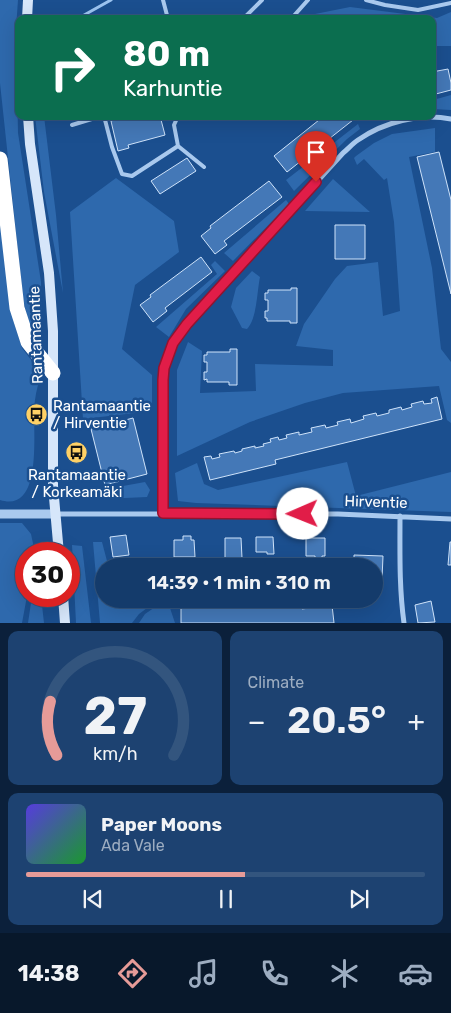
<!DOCTYPE html>
<meta charset="utf-8">
<style>
:root{--surface:#143b6b;--page:#1d4271;--text:#f1f3f6;--muted:#9dadc1;--line:#33557e;--accent:#e69b98}
body{margin:0;font-family:Rubik,sans-serif;background:var(--page);color:var(--text);height:100vh;display:flex;flex-direction:column;font-size:19px;white-space:nowrap}
*{box-sizing:border-box;margin:0}
p{font-size:16px;color:var(--muted)}
.icon{flex:none;width:28px;height:28px;fill:none;stroke:currentColor;stroke-width:2;stroke-linecap:round;stroke-linejoin:round}
.map{position:relative;height:623px;overflow:hidden}
.side{display:flex;flex-direction:column;gap:8px;padding:8px;background:#0b203b;flex:1}
.side>*{flex:none}
.guide{position:absolute;left:15px;top:15px;width:421px;height:105px;border-radius:10px;box-shadow:0 5px 20px #0002,0 0 0 1px var(--line);background:#0b6e4f;color:#fff;overflow:hidden}
.speed{position:absolute;left:15px;top:542px;display:flex;gap:10px;font-size:25px;font-weight:700;text-align:center}
.speed>*{display:grid;place-content:center;width:65px;height:65px;border-radius:50%;background:var(--surface);box-shadow:0 5px 20px #0002,0 0 0 1px var(--line);line-height:1}
.speed .limit{border:8px solid #d22;background:#fff;color:#111}
.pin{position:absolute;display:grid;place-items:center;width:42px;height:42px;color:#fff;margin:-51px -21px;border-radius:50% 50% 50% 0;rotate:-45deg;box-shadow:0 0 5px #0007}
.pin .icon{rotate:45deg}
.me{position:absolute;width:55px;margin:-28px;rotate:269deg;stroke-linejoin:round;filter:drop-shadow(0 0 4px #0008)}
.turn{display:flex;align-items:center;gap:18px;height:105px;padding:0 25px;font-size:22px}
.turn .icon{width:65px;height:65px;stroke-width:2.5}
.turn b{display:block;font-size:35px;line-height:42px}
.big{font-size:38px;font-weight:600;line-height:1.1}
.side .tile{flex:1;display:flex;flex-direction:column;justify-content:center;gap:8px;min-width:0;padding:0 18px;border-radius:10px;background:var(--page)}
.side .dial{align-items:center;gap:0}
.dial svg{height:130px;overflow:visible;fill:none;stroke:var(--line);stroke-width:7;stroke-linecap:round;text-anchor:middle}
.dial text{fill:var(--text);stroke:none}
.song{display:flex;align-items:center;gap:15px}
.cover{width:60px;height:60px;border-radius:8px;background:linear-gradient(135deg,hsl(250 70% 55%),hsl(130 70% 35%))}
.played{height:5px;border-radius:2px;background:linear-gradient(90deg,var(--accent) 55%,var(--line) 55%)}
.keys{display:flex;justify-content:space-around;direction:ltr}
.heat{display:flex;justify-content:space-between;align-items:center;font-size:28px;direction:ltr}
.side .tiles{flex:1;display:grid;gap:8px;grid-template-columns:1fr 1fr}
.tile:last-child{grid-column:span 2}
.trip{position:absolute;left:95px;top:558px;width:288px;height:50px;border-radius:25px;background:var(--surface);box-shadow:0 5px 20px #0002,0 0 0 1px var(--line);font-weight:600;line-height:50px;text-align:center}
.menu{display:flex;height:80px;justify-content:space-around;align-items:center;background:#08182b;color:var(--muted)}
.menu .icon{width:35px;height:35px}
.menu .active{color:var(--accent)}
.menu b{font-size:22px;color:var(--text)}
.map>svg:first-child{display:block}
.green{fill:#2e69ad}
.lines{fill:none;stroke-linecap:round;stroke-linejoin:round}
.stream{stroke:#9cc4f0;stroke-width:3}
.building{fill:#4478b7;stroke:#cfe3fa}
.service{stroke:#a9c9ee;stroke-width:4}
.minor{stroke:#a9c9ee;stroke-width:5}
.tertiary{stroke:#a9c9ee;stroke-width:9}
.secondary{stroke:#d6e6fa;stroke-width:10}
.motorway{stroke:#fff;stroke-width:15}
.route-casing{stroke:#92132f;stroke-width:12}
.route{stroke:#e11d48;stroke-width:9}
.labels{text-anchor:middle;dominant-baseline:central;stroke-width:5;stroke-linejoin:round;paint-order:stroke}
.street-label{font-size:15px;fill:#fff;stroke:#1b4f8f}
.poi-label{font-size:15px;fill:#fff;stroke:#1b4f8f;text-anchor:start}
</style>
<div class="map">
<svg width="451" height="623" viewBox="0 0 451 623">
<rect width="100%" height="100%" fill="#1b4f8f"/>
<path class="green" d="M0,0H18L16,28L18,133L41,282L42,341L40,348L31,336L23,298L0,83Z
M350,7L437,18L451,12V46H433L432,19H313L315,14Z
M451,95V110L433,109V100Z
M35,116H44L56,215L63,293L44,192Z
M358,124L360,129L347,139L294,191L286,180Z
M435,128V152L409,157L432,268L441,349L451,362V423L447,420L439,386L343,393L305,403L250,422L177,456V370L188,342L202,351L200,393L256,391L255,364L333,366V350L296,346L304,324L335,279L347,266L378,262L383,316L400,311L394,222L387,178L384,180L364,159L357,165L354,158L356,156L374,143L392,134Z
M116,178L174,221L179,252L135,285L122,349L152,375V411L83,419L70,212Z
M333,179L370,212L305,211Z
M0,198L14,323L22,348L41,373C39,382 36,391 35,400C31,424 46,514 0,500Z
M286,200L289,204L233,261L224,253Z
M215,261L225,271L186,309L169,337L156,327L217,274L211,265Z
M252,271L260,277C257,291 257,319 247,329L242,328L231,307L236,288Z
M347,462L356,496L451,472V512L196,503L178,501L175,473L197,463L204,484L218,490Z
M145,482L150,490L147,497L103,499L101,490Z
M0,523H22L31,534L35,553L26,554V596H27L22,623H0Z
M93,542H102L107,561L120,566H104V599H159L139,614L132,623H100Z
M72,545L82,546L91,623H76Z
M32,596H41L44,623H28Z
M167,599L175,623H139L145,614Z"/>
<g class="lines">
<path class="stream" d="M77,19L111,0"/>
</g>
<path class="building" d="M448,69L451,83V90L432,95V72Z
M130,116H160L165,135L128,145L129,148L118,151L111,121Z
M324,116H350L353,120L287,172L274,156Z
M439,152L451,200V294L417,157Z
M187,158L196,171L160,194L151,181Z
M269,181L282,197L224,241L227,245L215,254L201,236L211,228L210,226Z
M335,225H365V259H335Z
M201,257L212,272L165,308L167,311L153,322L140,305L151,297L150,295Z
M291,288H297V323H290V321H267V318H265V311H268V300H265V293H268V290H291Z
M230,349H237V385H229V382H207V379L204,380V372H207V362H204V355H207V352H230Z
M437,397L442,419L275,460L276,464L210,480L204,457L211,456L212,459L220,457L219,454L234,451L235,453L242,451V449L255,446V448L264,446L263,444L271,442L270,439L278,437L279,440L287,438L286,435L299,432V435L312,432L311,428L325,425L326,428L338,425L337,422L350,419L351,423L364,419L363,416L376,413L377,416L389,413V410L401,407L402,410L412,407L411,404L423,401L424,404L432,403L431,399Z
M133,418L147,474L105,485L91,429Z
M126,535L129,555L113,557L110,537Z
M183,536H191V540H194L195,557H174V540H183Z
M256,537H273L274,554H267V552H256Z
M225,538H241L242,558H225Z
M306,538H325V556H322V560H315V556H306Z
M450,542H451V565H448Z
M354,555L383,556L382,579H374V566H354Z
M181,599H302V609L332,605L334,623H181Z
M431,601L435,622L418,623L415,605Z"/>
<g class="lines">
<path class="service" d="M163,0L168,19
M366,0L385,5L418,10L451,3
M243,19L262,0
M291,19L308,0
M104,116L112,147L122,174L132,176L178,146L174,125L178,116
M72,125L95,118L105,119L115,116
M178,146L204,167"/>
<path class="minor" d="M163,513V380L164,368L173,343L187,325L343,153C348,149 352,144 358,140C384,122 419,113 451,119
M55,514H338L451,519
M400,516C400,552 399,587 404,623"/>
<path class="tertiary" d="M0,514H55"/>
<path class="secondary" d="M27,19L28,0
M28,116L30,144L49,273L53,331V486L59,554
M63,596L65,623"/>
<path class="motorway" d="M0,159L17,308L28,342L53,373"/>
</g>
<g class="lines">
<defs>
<path id="route" d="M303,514L163,513V380L164,368L173,343L187,324L316,182"/>
</defs>
<use href="#route" class="route-casing"/>
<use href="#route" class="route"/>
</g>
<defs>
<symbol id="bus-disc" viewBox="-11 -11 22 22"><circle r="9.5" fill="#ffd166" stroke="#1b4f8f"/><path d="M-5-6H5V4H4V6H2V4H-2V6H-4V4H-5ZM-3.5-4V0h7V-4ZM-3.5 1.2v1.5H-2V1.2ZM2 1.2v1.5H3.5V1.2Z" fill="#111"/></symbol>
</defs>
<g fill-rule="evenodd">
<use href="#bus-disc" x="24" y="402" width="25" height="25"/>
<use href="#bus-disc" x="64" y="440" width="25" height="25"/>
</g>
<g class="labels">
<g class="street-label">
<text transform="translate(36 335) rotate(-92)">Rantamaantie</text>
<text transform="translate(376 502) rotate(2)">Hirventie</text>
</g>
<g class="poi-label">
<text x="53" y="406">Rantamaantie<tspan x="53" dy="17">/ Hirventie</tspan></text>
<text x="77" y="475" text-anchor="middle">Rantamaantie<tspan x="77" dy="17">/ Korkeamäki</tspan></text>
</g>
</g>
</svg>
<div class="speed"><div class="limit">30</div></div>
<div class="pin" style="left:316px;top:182px;background:#d93025"><svg class="icon" aria-label="arrive" viewBox="0 0 24 24"><path d="M6 21V4h12l-3 4 3 4H6"/></svg></div>
<svg class="me" style="left:303px;top:514px" viewBox="-20 -20 40 40"><circle r="19" fill="#fff"/><path d="M0-13L10 11 0 6-10 11z" fill="#e11d48"/></svg>
<div class="trip">14:39 · 1 min · 310 m</div>
<div class="guide">
<div class="turn"><svg class="icon" aria-label="right" viewBox="0 0 24 24"><path d="M7 20v-9h11M14 6l5 5-5 5"/></svg><div><b>80 m</b>Karhuntie</div></div>
</div>
</div>
<section class="side">
<div class="tiles">
<div class="tile dial"><svg viewBox="0 0 100 80">
<path d="M14 69A42 42 0 1 1 86 69"/>
<path d="M14 69A42 42 0 0 1 10 36" stroke="#e69b98"/>
<text x="50" y="56" font-size="32" font-weight="700">27</text>
<text x="50" y="72" font-size="11">km/h</text>
</svg></div>
<div class="tile"><p>Climate</p>
<div class="heat"><a>−</a><b class="big">20.5°</b><a>+</a></div>
</div>
<div class="tile">
<div class="song"><i class="cover"></i><div><b>Paper Moons</b><p>Ada Vale</p></div></div>
<div class="played"></div>
<div class="keys"><svg class="icon" aria-label="previous" viewBox="0 0 24 24"><path d="M18 5L8 12l10 7zM5 5v14"/></svg><svg class="icon" aria-label="pause" viewBox="0 0 24 24"><path d="M8 5v14M16 5v14"/></svg><svg class="icon" aria-label="next" viewBox="0 0 24 24"><path d="M6 5l10 7-10 7zM19 5v14"/></svg></div>
</div>
</div>
</section>
<nav class="menu">
<b>14:38</b>
<svg class="icon active" aria-label="directions" viewBox="0 0 24 24"><path d="M12 3l9 9-9 9-9-9zM9 14v-3h6M13 9l2 2-2 2"/></svg>
<svg class="icon" aria-label="music" viewBox="0 0 24 24"><path d="M9 18V5l10-2v13"/><circle cx="6" cy="18" r="3"/><circle cx="16" cy="16" r="3"/></svg>
<svg class="icon" aria-label="phone" viewBox="0 0 24 24"><path d="M5 4h4l2 5-3 2q2 4 5 5l2-3 5 2v4C11 20 4 13 5 4z"/></svg>
<svg class="icon" aria-label="climate" viewBox="0 0 24 24"><path d="M12 3v18M4 7l16 10M4 17L20 7"/></svg>
<svg class="icon" aria-label="car" viewBox="0 0 24 24"><path d="M5 17H2v-5l4-1 3-4h7l3 4 3 1v5h-3M9 17h6M6 11h13"/><circle cx="7" cy="17" r="2"/><circle cx="17" cy="17" r="2"/></svg>
</nav>
